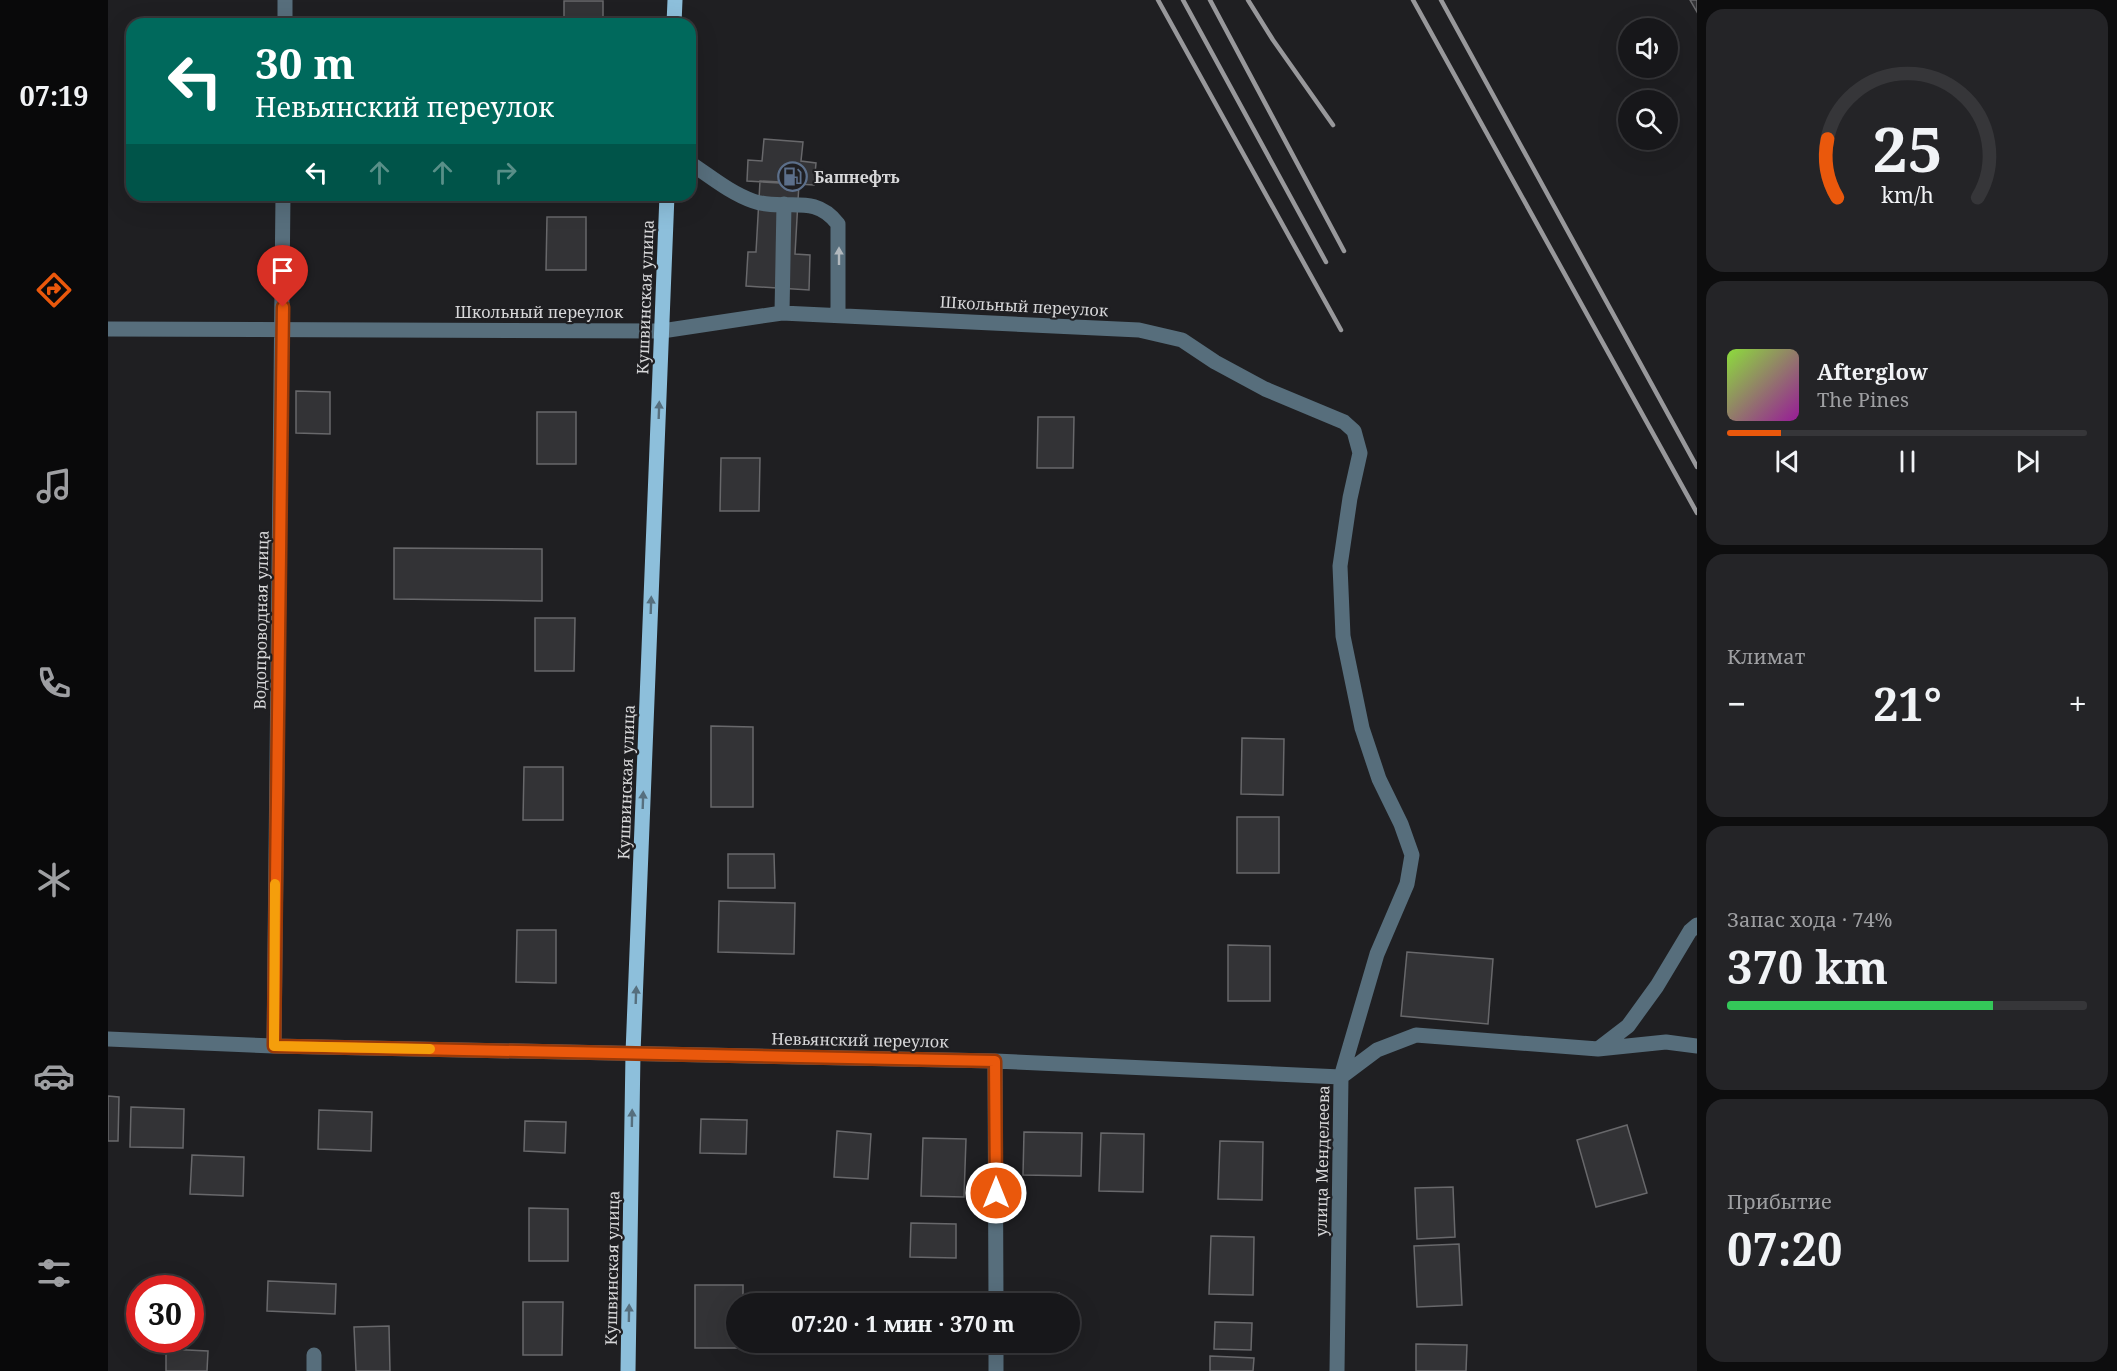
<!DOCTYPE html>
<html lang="ru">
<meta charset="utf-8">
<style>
:root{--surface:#17171a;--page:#242427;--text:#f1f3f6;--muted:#9e9fa2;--line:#363639;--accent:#ea580c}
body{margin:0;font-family:"Noto Serif",serif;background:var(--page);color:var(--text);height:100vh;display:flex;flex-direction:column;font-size:22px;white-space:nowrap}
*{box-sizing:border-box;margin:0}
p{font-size:20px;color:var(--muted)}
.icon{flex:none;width:33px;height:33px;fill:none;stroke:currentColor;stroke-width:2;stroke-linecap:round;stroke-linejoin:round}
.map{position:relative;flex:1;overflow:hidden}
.side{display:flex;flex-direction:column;gap:9px;padding:9px;background:#0d0d0e;width:420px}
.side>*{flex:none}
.guide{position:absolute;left:18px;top:18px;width:570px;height:183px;border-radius:18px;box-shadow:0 6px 24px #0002,0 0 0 2px var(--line);background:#00695c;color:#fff;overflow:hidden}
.controls{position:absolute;left:1510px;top:18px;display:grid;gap:12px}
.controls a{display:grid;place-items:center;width:60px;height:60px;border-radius:50%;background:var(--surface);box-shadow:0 6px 24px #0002,0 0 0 2px var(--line);font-size:30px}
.speed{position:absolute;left:18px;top:1275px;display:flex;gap:12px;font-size:30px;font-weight:700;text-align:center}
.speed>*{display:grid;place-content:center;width:78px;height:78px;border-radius:50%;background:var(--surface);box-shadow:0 6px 24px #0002,0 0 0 2px var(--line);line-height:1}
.speed .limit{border:9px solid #d22;background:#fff;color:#111}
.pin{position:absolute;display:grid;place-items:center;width:51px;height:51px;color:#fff;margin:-62px -26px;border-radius:50% 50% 50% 0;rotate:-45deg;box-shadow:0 0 6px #0007}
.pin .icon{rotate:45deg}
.me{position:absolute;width:66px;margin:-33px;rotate:0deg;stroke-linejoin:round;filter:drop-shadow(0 0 4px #0008)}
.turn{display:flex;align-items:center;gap:21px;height:126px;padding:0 30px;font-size:27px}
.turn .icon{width:78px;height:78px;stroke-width:2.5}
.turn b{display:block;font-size:42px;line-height:51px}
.lanes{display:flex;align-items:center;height:57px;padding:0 30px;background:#0003;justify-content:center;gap:30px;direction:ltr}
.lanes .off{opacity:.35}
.big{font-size:45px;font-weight:700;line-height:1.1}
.side .tile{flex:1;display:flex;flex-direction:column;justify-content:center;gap:9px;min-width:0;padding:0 21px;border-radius:18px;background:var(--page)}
.side .dial{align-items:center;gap:0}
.dial svg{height:156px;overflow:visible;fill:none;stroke:var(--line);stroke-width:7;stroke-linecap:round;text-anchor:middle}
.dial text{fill:var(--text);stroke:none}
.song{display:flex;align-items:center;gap:18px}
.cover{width:72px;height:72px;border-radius:9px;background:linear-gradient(135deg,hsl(90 70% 55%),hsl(300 70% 35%))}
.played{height:6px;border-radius:3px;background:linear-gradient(90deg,var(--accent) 15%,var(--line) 15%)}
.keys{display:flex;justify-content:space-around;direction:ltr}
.heat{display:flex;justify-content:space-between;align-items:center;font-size:33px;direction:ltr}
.charge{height:9px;border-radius:4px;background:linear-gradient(90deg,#34c759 74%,var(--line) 0)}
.trip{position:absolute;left:618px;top:1293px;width:354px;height:60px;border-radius:30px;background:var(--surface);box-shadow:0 6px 24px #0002,0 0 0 2px var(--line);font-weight:700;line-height:60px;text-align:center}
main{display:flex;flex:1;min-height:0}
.menu{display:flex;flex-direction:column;width:108px;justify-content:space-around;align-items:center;background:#09090a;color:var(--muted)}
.menu .icon{width:42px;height:42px}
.menu .selected{color:var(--accent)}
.menu b{font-size:27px;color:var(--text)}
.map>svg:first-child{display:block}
.building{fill:#333336;stroke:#68686b;stroke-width:1.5}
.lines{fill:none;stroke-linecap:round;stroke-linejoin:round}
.minor{stroke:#576e7c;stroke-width:15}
.major{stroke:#8dbfdb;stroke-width:15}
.rail{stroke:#98989b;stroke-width:4.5}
.oneway{fill:#b1b8bd}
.oneway2{fill:#566f7e}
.route-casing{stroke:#983908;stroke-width:15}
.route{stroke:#ea580c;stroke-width:10}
.slow{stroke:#f59e0b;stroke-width:10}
.labels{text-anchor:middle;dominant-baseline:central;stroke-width:4.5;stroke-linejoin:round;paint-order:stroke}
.poi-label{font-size:16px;font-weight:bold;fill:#d7d7d9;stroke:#1f1f22;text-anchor:start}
.street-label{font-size:16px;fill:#d7d7d9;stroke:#1f1f22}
</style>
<main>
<nav class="menu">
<b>07:19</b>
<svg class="icon selected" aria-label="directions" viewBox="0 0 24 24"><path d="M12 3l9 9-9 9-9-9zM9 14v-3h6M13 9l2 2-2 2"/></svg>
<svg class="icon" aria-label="music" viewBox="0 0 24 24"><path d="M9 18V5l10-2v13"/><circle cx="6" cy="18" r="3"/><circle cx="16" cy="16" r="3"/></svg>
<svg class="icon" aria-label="phone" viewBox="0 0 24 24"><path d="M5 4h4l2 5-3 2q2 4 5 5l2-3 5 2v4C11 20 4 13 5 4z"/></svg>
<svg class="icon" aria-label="climate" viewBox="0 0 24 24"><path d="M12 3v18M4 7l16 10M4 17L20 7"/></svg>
<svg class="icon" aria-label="car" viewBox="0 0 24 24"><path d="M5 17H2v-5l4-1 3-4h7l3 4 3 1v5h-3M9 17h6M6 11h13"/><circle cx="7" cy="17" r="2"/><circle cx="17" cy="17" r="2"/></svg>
<svg class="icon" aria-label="filters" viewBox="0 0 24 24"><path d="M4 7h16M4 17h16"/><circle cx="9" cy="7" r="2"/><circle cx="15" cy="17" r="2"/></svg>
</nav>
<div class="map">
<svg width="1589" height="1371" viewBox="0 0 1589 1371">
<rect width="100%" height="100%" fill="#1f1f22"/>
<path class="building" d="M1582,0H1589V12Z
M456,1H495V24H456Z
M656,139L695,142L693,161L708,163L706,185L639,181L640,160L654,161Z
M652,181L691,183L687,254L702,255L701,290L638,286L640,252H648Z
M439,217H478V270H438Z
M188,391L222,392V434L188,433Z
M429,412H468V464H429Z
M930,417H966L965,468H929Z
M613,458H652L651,511H612Z
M286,548L434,549V601L286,599Z
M427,618H467L466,671H427Z
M603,726L645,727V807H603Z
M1134,738L1176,739L1175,795L1133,794Z
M416,767H455V820H415Z
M1129,817H1171V873H1129Z
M620,854H666L667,888H620Z
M611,901L687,903L686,954L610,952Z
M409,930H448V983L408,982Z
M1120,945L1162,946V1001H1120Z
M1299,952L1385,959L1380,1024L1293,1016Z
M0,1096L11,1097L10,1141H0Z
M23,1107L76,1109L75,1148L22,1147Z
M211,1110L264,1112L263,1151L210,1149Z
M593,1119L639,1120L638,1154L592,1153Z
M417,1121L458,1122L457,1153L416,1151Z
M1519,1125L1539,1193L1488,1207L1469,1140Z
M729,1131L763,1134L760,1179L726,1177Z
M916,1132L974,1133L973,1176L915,1175Z
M993,1133L1036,1134L1035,1192L991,1191Z
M815,1138L858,1139L856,1197L813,1196Z
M1112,1141L1155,1142L1154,1200L1110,1199Z
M84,1155L136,1157L135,1196L82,1194Z
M1345,1187L1347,1237L1309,1239L1307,1188Z
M421,1208L460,1209V1261H421Z
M803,1223L848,1224V1258L802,1257Z
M1103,1236L1146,1237L1145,1295L1101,1294Z
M1351,1244L1354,1305L1309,1307L1306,1246Z
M160,1281L228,1284L227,1314L159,1311Z
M587,1285H635V1304H628V1342H635V1348H587Z
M916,1292L951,1293L950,1304H916Z
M834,1301H868V1304H834Z
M415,1302H455L454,1355H415Z
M1107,1322L1144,1323L1143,1350L1106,1349Z
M281,1326L282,1371H248L246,1327Z
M835,1342H869V1347H835Z
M1308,1344L1359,1345L1358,1371H1308Z
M58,1349L100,1351L99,1371H58Z
M1102,1356L1146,1358L1145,1371H1102Z"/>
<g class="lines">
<path class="minor" d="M177,24V0
M582,163C602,176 622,193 645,201C677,212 706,192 730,224V315
M674,313L676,204
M0,329L554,331L674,313L1031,330L1074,340L1107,362L1157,389L1236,422L1246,431L1252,453L1242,498L1232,566L1235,636L1254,728L1271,779L1293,824L1304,855L1299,884L1269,954L1233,1077L1229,1371
M0,1039L166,1046L887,1061L1233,1077L1269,1050L1308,1035L1490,1049L1558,1042L1589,1046
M166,1046L175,195
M1490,1049L1520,1026L1549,986L1582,931L1589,925
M887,1061L888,1304
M888,1342V1371
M206,1371V1355"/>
<path class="major" d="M566,24L567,0
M520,1371L525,1053L559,195"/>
<path class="rail" d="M1050,0L1233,330
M1075,0L1218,262
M1102,0L1236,251
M1140,0L1165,40L1225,125
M1305,0L1589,513
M1333,0L1589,467"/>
</g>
<defs><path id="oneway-solid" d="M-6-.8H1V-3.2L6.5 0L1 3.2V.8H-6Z" transform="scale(1.5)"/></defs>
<use class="oneway" href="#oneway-solid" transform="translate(731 256) rotate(-90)"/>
<g class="oneway2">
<use href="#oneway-solid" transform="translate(551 410) rotate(-88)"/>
<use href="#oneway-solid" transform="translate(543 605) rotate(-88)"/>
<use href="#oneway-solid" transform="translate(535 800) rotate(-88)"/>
<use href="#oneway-solid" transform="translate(528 995) rotate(-88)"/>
<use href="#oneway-solid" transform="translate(524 1118) rotate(-89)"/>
<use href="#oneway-solid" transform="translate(521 1313) rotate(-89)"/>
</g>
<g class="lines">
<defs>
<path id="route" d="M175,307L166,1046L887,1061L888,1193"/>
</defs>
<use href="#route" class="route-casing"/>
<use href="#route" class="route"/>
<path class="slow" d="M167,884L166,1046L322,1049"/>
</g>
<defs>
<symbol id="fuel-ring" viewBox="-11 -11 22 22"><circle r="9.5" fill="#1f1f22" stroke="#5c6f8a" stroke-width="1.5"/><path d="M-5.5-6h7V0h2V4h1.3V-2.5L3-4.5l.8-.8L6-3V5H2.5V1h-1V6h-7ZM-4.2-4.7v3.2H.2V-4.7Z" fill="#5c6f8a"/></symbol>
</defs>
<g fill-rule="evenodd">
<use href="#fuel-ring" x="668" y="160" width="33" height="33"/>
</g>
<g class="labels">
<g class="poi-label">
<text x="706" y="177">Башнефть</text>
</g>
<g class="street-label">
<text transform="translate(537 297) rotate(-88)">Кушвинская улица</text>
<text transform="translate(916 306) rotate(3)">Школьный переулок</text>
<text x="431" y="312">Школьный переулок</text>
<text transform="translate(153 620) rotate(-89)">Водопроводная улица</text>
<text transform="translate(518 782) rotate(-88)">Кушвинская улица</text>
<text transform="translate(752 1040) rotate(1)">Невьянский переулок</text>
<text transform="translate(1214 1161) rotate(-89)">улица Менделеева</text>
<text transform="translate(504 1268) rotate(-89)">Кушвинская улица</text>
</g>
</g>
</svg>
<div class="controls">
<a><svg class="icon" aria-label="sound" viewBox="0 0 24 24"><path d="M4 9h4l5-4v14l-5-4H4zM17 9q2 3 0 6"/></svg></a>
<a><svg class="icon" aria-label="search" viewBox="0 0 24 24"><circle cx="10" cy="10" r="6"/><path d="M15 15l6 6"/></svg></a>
</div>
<div class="speed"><div class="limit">30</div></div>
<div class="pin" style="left:175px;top:307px;background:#d93025"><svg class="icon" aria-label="arrive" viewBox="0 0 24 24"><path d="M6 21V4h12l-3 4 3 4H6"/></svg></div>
<svg class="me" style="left:888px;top:1193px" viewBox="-20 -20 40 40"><circle r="17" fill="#ea580c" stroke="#fff" stroke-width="3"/><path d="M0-11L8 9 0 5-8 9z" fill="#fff"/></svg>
<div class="trip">07:20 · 1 мин · 370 m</div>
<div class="guide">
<div class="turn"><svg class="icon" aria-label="left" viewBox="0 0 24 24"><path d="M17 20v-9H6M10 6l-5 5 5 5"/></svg><div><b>30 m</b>Невьянский переулок</div></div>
<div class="lanes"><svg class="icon" aria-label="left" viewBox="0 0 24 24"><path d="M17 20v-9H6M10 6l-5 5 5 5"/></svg><svg class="icon off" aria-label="ahead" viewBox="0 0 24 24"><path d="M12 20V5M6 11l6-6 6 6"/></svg><svg class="icon off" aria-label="ahead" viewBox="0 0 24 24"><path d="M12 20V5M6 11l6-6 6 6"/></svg><svg class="icon off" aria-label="right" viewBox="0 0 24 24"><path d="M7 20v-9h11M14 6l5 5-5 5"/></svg></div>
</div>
</div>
<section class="side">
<div class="tile dial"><svg viewBox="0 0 100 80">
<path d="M14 69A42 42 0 1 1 86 69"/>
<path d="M14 69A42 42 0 0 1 9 39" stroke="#ea580c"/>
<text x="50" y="56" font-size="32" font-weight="700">25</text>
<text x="50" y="72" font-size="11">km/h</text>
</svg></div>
<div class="tile">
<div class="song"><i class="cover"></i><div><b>Afterglow</b><p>The Pines</p></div></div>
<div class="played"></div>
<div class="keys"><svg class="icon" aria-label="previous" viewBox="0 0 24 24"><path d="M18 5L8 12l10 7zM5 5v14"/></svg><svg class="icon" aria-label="pause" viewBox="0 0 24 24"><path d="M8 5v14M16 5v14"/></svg><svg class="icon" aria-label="next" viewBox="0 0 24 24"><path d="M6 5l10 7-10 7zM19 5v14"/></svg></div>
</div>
<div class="tile"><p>Климат</p>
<div class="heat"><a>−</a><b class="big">21°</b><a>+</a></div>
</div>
<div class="tile"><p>Запас хода · 74%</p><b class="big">370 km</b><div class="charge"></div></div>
<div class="tile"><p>Прибытие</p><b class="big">07:20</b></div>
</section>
</main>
